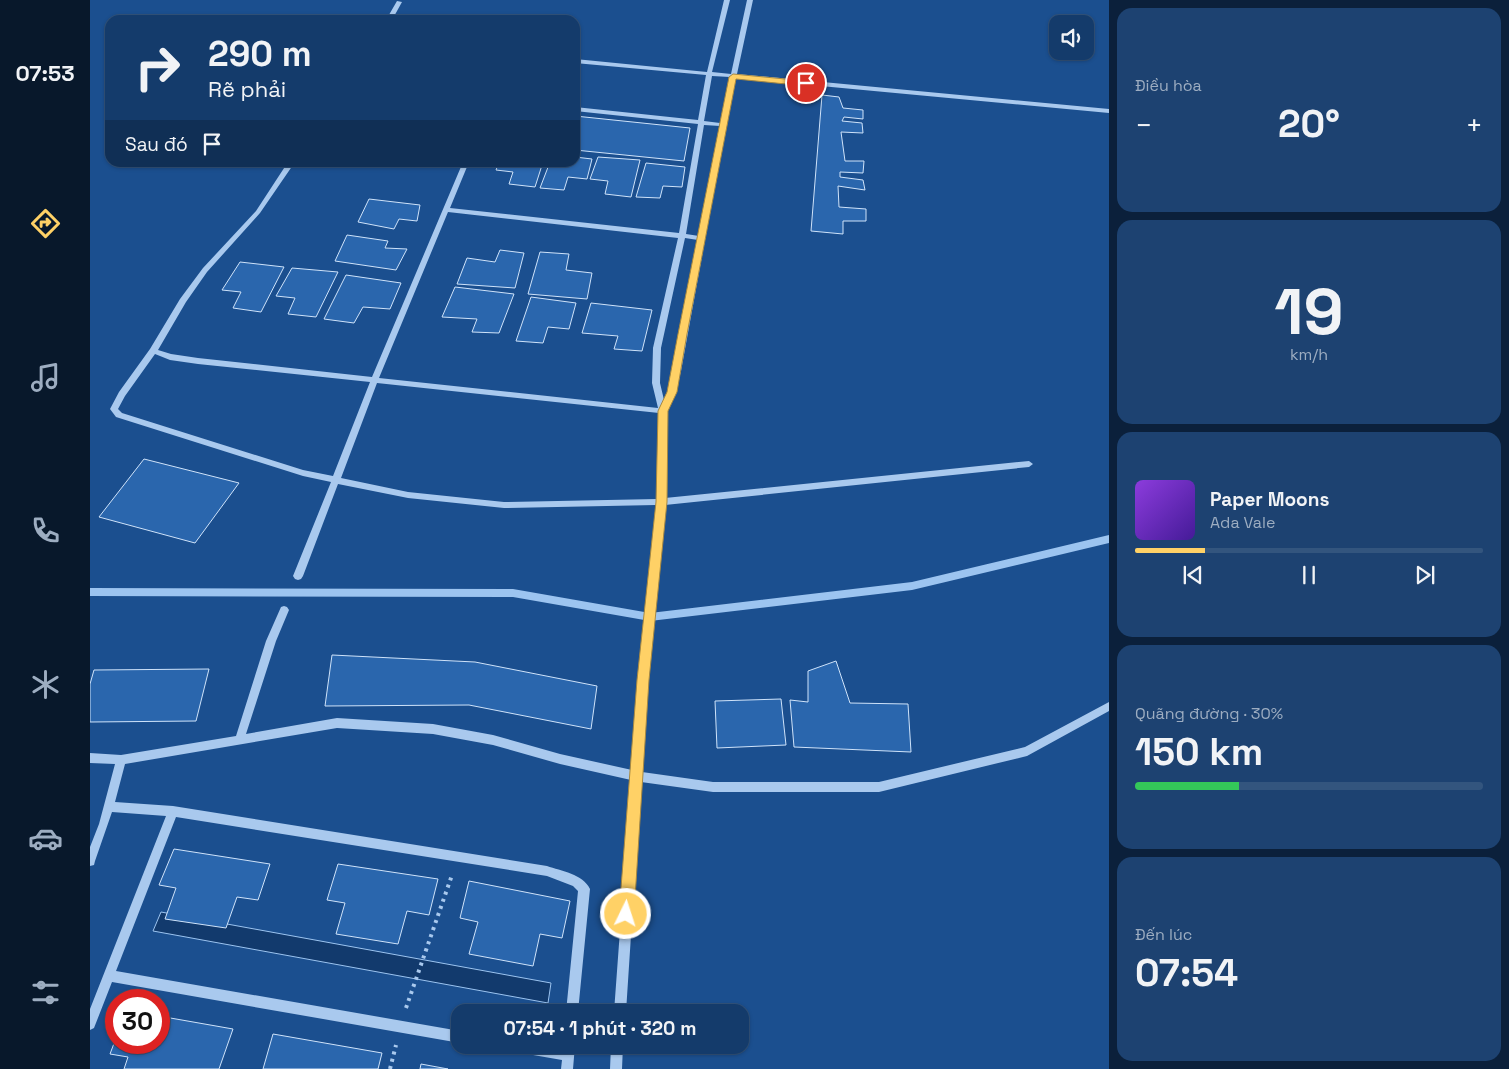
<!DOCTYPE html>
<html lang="vi">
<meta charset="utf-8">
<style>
:root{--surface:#143b6b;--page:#1d4271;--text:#f1f3f6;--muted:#9dadc1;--line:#33557e;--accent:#ffd166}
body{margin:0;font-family:"Space Grotesk",sans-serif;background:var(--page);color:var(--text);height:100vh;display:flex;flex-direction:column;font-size:19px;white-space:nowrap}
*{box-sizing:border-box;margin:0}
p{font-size:16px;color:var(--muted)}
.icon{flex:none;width:28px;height:28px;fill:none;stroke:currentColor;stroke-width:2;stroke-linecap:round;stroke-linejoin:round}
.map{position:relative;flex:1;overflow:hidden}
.panel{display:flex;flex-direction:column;gap:8px;padding:8px;background:#0b203b;width:400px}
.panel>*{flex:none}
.banner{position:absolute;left:15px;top:15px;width:475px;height:152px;border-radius:15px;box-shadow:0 1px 4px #0004,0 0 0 1px var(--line);background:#143b6b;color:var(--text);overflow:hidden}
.fabs{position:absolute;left:959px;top:15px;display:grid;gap:10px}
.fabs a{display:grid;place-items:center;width:45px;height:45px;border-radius:10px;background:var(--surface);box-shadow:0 1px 4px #0004,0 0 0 1px var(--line);font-size:25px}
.speed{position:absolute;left:15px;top:989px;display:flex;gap:10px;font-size:25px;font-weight:700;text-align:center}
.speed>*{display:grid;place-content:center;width:65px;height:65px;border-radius:50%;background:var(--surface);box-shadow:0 1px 4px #0004,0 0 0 1px var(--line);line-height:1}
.speed .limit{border:8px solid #d22;background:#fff;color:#111}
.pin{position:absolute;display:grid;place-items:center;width:42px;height:42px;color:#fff;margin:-21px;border:2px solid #fff;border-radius:50%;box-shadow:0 1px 5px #0007}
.me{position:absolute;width:55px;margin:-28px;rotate:4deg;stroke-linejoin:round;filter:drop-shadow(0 0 4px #0008)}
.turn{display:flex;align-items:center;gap:18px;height:105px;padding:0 20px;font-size:22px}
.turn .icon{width:65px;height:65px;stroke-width:2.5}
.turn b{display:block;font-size:35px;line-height:42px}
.then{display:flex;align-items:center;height:48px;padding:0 20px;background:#0003;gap:10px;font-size:19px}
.big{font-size:38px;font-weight:700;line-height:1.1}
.panel .tile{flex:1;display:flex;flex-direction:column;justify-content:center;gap:8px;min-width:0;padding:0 18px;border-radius:15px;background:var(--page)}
.panel .dial{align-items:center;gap:0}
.dial b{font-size:65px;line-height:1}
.song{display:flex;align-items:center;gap:15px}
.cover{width:60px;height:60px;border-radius:8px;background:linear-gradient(135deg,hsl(270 70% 55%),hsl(260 70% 35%))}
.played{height:5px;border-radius:2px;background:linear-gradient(90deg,var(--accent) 20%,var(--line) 20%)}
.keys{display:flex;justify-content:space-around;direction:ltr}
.heat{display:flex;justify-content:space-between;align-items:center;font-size:28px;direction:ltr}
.charge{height:8px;border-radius:4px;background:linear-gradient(90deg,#34c759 30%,var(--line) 0)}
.trip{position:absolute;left:361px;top:1004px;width:298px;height:50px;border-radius:15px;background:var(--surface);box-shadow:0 1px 4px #0004,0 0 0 1px var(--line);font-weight:700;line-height:50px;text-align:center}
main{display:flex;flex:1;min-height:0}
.menu{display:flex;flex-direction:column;width:90px;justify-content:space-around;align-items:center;background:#08182b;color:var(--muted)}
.menu .icon{width:35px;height:35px}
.menu .selected{color:var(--accent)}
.menu b{font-size:22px;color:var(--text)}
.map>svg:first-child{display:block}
.water{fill:#123a6d;stroke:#9cc4f0}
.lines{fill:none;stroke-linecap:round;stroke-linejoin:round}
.stream{fill:#9cc4f0;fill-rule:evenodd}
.building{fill:#2a66ad;stroke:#cfe3fa}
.path{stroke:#a9c9ee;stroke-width:4;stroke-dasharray:3 4.5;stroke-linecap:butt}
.minor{fill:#a9c9ee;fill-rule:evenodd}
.route{fill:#ffd166;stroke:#a68842}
</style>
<main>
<nav class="menu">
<b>07:53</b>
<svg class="icon selected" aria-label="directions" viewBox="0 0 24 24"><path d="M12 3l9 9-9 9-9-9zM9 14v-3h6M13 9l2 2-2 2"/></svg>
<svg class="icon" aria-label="music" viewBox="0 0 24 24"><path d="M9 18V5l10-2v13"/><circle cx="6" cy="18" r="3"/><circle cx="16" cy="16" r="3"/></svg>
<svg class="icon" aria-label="phone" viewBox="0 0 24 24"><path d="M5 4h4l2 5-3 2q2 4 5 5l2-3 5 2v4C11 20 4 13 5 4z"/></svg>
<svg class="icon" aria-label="climate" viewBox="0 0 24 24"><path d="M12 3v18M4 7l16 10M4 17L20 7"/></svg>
<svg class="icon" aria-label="car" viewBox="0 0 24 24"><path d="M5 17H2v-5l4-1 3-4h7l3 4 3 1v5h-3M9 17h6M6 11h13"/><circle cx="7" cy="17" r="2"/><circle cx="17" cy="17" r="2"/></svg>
<svg class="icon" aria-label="filters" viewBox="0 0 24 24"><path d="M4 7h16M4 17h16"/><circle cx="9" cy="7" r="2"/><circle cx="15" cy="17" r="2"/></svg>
</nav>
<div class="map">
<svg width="1019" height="1069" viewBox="0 0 1019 1069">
<rect width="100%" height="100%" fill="#1b4f8f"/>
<path class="water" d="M71,912L461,983L458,1003L63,931Z"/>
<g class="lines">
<path class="stream" d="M1019,535V543L822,590L560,621L423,597L0,596V588L423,589L560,613L822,582Z"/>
</g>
<path class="building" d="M732,95L749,97L753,108L773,110V119L754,117L752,121L772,123L773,133L751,132L755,161H774L773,173L750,172V177L773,180L775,190L748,186L749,207L776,209V221H753V234L721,231Z
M485,116L600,128L594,161L485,150Z
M485,157L502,159L497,179L478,177L474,190L450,188L460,162H485Z
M508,157L550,160L541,197L515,194L518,181L500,179Z
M409,162H453L445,187L419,184L423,172L406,170Z
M556,163L595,167L592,187L573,186L570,198L546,197Z
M279,199L330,205L327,221L309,219L304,229L268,222Z
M257,235L298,241L295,248L317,249L306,270L245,261Z
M410,250L434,253L425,288L367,284L377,258L405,262Z
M450,252L479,254L476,270L502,273L497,299L438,294Z
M150,262L194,267L171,312L143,308L151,292L132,290Z
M202,268L248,272L226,317L198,314L205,298L186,296Z
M256,275L311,283L300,309L273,307L264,323L234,319Z
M365,287L424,294L409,333L382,332L387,319L352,317Z
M441,297L486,303L479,329L458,327L453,343L426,341Z
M501,303L562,310L552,351L524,349L528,336L492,333Z
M54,459L149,483L105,543L9,517Z
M242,655L385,662L507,686L501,729L379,705L235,706Z
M746,661L760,703L818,704L821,752L704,747L700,700L718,702V671Z
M119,669L106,721L0,722V684L4,670Z
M691,699L696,745L627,748L625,701Z
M84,849L180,864L168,900L147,897L136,928L75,919L86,888L69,885Z
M248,864L348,879L339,915L317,911L308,944L246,934L255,903L237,900Z
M379,881L480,901L472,938L450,934L443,966L379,954L388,922L370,918Z
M69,1016L143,1029L129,1069H34L38,1057L20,1054L26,1038V1042H69Z
M183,1034L292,1053L288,1069H173Z
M331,1064L358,1069H330Z"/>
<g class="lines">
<path class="path" d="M316,1008L362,875
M300,1069L306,1045"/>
<path class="minor" d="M634,0H640L622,72L641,74L657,0H663L647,74L1019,109V113L646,78L636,125L591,371L586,392L577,411L575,498L939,461L943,464L939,467L575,505L558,681L552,772L623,782H789L935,747L1019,702V711L937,756L789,792H623L551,782L536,1012H524L541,780L470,764L403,745L343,734L247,728L35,764L25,802L83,806L457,866C471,871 493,874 500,889L488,1012H476L488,891L483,886L457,876L86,817L26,971L370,1031V1043L22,982L4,1028L0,1030V1009L76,816L22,812L5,861L4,865L0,866V847L9,824L25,764L0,763V753L31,755L146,736L176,641L191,607L194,606L197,607L199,610L186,641L156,734L247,718L343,724L403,735L470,754L542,770L548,681L566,505L414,508L318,498L248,484L213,576L211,579L208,580L205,579L203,576L241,482L213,476L26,417L20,409L29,392L60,349L90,299L113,268L166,211L198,162H205L170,213L117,272L96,302L68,350L81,354L108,358L282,377L373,162H379L360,208L589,233L608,124L485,111V107L608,120L616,75L485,63V59L617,72ZM622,76L640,77L630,123L614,121ZM614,125L630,126L609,236L596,234ZM358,212L588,238L563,348L562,383L568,408L289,378ZM595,238L608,240L583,371L578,392L574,400L570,383L571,348ZM65,354L80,360L108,364L280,382L243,476L213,470L32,413L28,409L35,396ZM287,383L569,413L567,499L414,502L318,492L251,478Z
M307,1L312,2L302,20H296Z
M414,1045H455L473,1048V1045H485L483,1069H471L472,1060L420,1051L416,1049Z
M521,1045H533L532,1069H520Z"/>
</g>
<path class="route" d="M643,74L716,81L719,83L716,86L646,79L597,334L587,392L578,411L577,502L559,680L544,914L541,919L536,921L531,919L529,914L547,680L566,502L568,411L577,392L588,334L639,77Z"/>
</svg>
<div class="fabs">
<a><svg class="icon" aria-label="sound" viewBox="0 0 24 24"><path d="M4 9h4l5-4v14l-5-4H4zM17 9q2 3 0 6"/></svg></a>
</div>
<div class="speed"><div class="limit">30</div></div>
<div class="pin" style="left:716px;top:83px;background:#d93025"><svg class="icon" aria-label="arrive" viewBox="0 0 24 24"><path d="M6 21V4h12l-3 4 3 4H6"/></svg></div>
<svg class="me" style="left:536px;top:914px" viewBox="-20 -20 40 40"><circle r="17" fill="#ffd166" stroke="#fff" stroke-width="3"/><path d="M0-11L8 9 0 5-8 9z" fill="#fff"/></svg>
<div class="trip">07:54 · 1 phút · 320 m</div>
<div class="banner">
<div class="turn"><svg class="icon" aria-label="right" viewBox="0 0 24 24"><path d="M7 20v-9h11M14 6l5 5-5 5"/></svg><div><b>290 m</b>Rẽ phải</div></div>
<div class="then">Sau đó<svg class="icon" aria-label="arrive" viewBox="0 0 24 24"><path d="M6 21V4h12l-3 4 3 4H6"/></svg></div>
</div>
</div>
<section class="panel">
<div class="tile"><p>Điều hòa</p>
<div class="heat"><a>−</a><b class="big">20°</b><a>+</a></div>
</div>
<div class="tile dial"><b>19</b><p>km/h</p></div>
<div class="tile">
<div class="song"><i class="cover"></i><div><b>Paper Moons</b><p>Ada Vale</p></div></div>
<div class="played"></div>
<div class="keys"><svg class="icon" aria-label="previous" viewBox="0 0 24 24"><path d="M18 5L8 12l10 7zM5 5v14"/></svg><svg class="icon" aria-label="pause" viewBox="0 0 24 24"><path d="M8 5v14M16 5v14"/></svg><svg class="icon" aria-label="next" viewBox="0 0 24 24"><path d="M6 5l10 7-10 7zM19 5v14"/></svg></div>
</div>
<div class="tile"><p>Quãng đường · 30%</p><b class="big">150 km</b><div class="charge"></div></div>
<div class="tile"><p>Đến lúc</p><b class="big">07:54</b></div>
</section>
</main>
